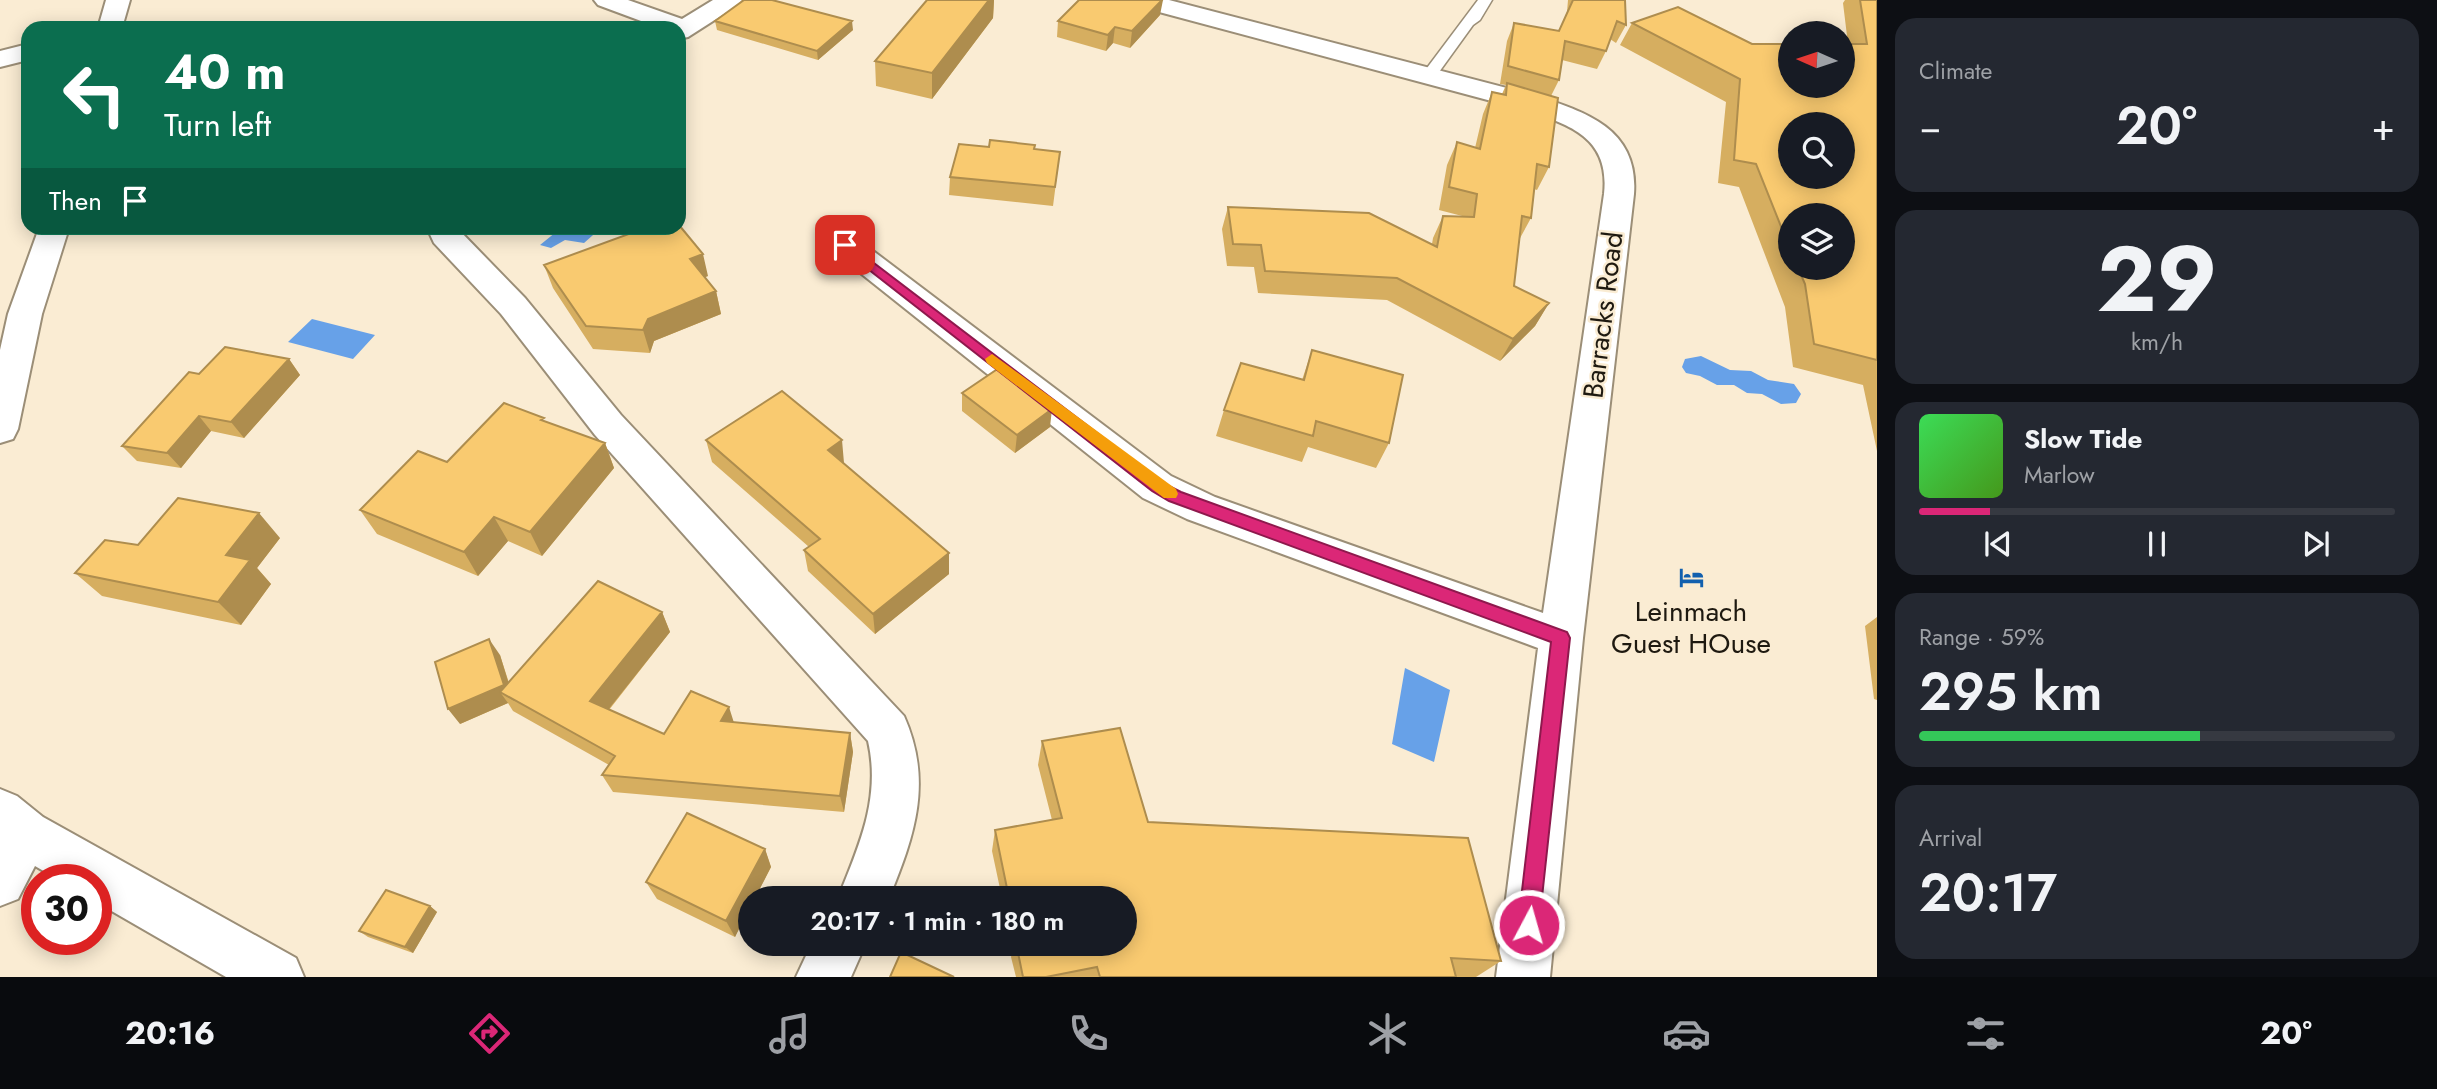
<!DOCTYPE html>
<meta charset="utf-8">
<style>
:root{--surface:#171b24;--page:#242831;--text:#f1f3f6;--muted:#9ea1a6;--line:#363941;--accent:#db2777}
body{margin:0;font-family:Jost,sans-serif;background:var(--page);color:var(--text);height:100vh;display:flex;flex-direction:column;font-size:26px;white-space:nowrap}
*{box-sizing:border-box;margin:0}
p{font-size:23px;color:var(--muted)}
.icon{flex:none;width:38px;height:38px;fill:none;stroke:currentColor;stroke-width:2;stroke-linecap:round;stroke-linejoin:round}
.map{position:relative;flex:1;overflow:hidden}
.sheet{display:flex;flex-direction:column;gap:18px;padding:18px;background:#0d0f14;width:560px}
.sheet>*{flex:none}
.hud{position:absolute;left:21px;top:21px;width:665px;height:214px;border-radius:21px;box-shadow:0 4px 18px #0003;background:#0b6e4f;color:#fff;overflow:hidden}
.needle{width:46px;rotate:273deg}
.buttons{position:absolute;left:1778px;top:21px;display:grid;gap:14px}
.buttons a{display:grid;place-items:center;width:77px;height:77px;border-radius:50%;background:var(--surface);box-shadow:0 4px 18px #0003;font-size:35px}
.speed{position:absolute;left:21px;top:864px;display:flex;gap:14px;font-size:35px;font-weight:700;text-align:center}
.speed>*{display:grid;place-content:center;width:91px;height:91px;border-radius:50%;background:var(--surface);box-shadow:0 4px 18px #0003;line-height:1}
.speed .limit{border:10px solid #d22;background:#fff;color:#111}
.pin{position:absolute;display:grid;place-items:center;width:60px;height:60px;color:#fff;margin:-30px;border-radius:14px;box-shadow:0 4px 10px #0006}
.me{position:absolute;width:77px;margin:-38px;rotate:6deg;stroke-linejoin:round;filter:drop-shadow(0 0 5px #0008)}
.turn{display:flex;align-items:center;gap:24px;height:147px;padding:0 28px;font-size:32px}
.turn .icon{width:91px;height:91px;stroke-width:2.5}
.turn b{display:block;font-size:49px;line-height:60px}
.then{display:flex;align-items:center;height:66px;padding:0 28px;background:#0003;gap:14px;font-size:26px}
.big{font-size:52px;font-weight:600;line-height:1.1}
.sheet .card{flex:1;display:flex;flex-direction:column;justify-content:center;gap:10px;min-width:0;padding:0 24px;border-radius:21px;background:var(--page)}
.sheet .dial{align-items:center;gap:0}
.dial b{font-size:91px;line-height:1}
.song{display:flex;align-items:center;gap:21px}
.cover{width:84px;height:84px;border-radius:10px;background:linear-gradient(135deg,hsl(130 70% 55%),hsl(100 70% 35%))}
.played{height:7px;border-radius:4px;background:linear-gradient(90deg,var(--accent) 15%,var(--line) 15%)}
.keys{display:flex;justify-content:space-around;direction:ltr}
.heat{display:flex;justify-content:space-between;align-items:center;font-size:38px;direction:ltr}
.charge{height:10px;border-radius:5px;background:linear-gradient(90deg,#34c759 59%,var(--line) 0)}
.trip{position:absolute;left:738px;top:886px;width:399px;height:70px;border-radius:35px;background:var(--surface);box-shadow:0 4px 18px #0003;font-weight:600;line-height:70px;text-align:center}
.tab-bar{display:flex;height:112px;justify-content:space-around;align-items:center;background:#090b0e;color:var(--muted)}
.tab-bar .icon{width:49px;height:49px}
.tab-bar .active{color:var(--accent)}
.tab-bar b{font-size:32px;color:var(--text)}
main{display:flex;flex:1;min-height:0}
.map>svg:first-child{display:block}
.water{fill:#67a1e8}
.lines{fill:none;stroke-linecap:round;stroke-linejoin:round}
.lane-casing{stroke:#9b8e77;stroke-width:3}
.street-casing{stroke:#9b8e77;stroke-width:4}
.lane{fill:#fff;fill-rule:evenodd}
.street{fill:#fff;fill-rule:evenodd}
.wall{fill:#d6ae60;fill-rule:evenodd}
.shaded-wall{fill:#ae8d4e}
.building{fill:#f9ca70;stroke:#ae8d4e;stroke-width:2;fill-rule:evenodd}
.route{fill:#db2777;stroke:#8e194d;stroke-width:2}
.slow{fill:#f59e0b}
.labels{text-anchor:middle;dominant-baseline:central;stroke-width:5;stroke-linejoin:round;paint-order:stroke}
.street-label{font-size:28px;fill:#1e1910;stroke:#faecd3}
.poi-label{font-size:28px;fill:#1e1910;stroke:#faecd3}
</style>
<main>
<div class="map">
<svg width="1877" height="977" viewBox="0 0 1877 977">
<rect width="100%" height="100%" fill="#faecd3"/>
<path class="water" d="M561,228H601L584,243L565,240L551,248L540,245Z
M312,319L375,335L353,359L288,342Z
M1701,356L1730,370L1751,371L1768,380L1794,384L1801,394L1796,403L1781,404L1762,394L1747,393L1734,385H1717L1700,376L1686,373L1682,367L1685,359Z
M1405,668L1450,690L1434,762L1392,744Z"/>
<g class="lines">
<defs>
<path id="lane" d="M1478,0H1492L1480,20L1473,25L1434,79H1424L1421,76Z"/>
<path id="street" d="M106,0H130L122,28H98Z
M594,0H628L682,19L713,0H742L738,5L688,37L679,39V28H660L598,5Z
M1129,0H1169L1530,94C1583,111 1639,127 1634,194L1583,638L1550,977H1496L1538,648L1187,519L1143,498L834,252L829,245L834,238L845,235L856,238L1171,476L1215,497L1543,613L1604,194C1610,138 1571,125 1525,110L1133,5Z
M28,44V60L0,67V51Z
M39,228H69L42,314L18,429L13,439L0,443V350L8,314Z
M427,228H457L525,298L621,415L904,716C933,781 915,835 889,898H838C859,846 881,798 868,741L595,435L501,314L434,243Z
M0,789L17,796L43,817L296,958L304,977H226L96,902V880H59L35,866L18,899L0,906Z
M812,943H866L851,977H796Z"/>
</defs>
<use href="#lane" class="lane-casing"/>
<use href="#street" class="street-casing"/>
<use href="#lane" class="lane"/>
<use href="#street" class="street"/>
</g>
<path class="wall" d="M927,0H994L993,18L932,99L876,86L875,61Z
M1568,0H1625L1626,25L1616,43L1610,39L1606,51L1597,69L1562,60L1559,80L1551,96L1549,167L1537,190L1534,189L1531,218L1519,240L1514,286L1549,303L1535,326L1500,361L1387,300L1258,293L1254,267L1227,266L1222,229L1228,207L1432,244L1433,238L1443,216L1466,217L1439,210L1447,165L1457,142L1475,148L1483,114L1492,92L1502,94L1506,85L1500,84L1507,41L1514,23L1559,31L1567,12Z
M1845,0H1877V451L1863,385L1793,367L1785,307L1739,187L1718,183L1726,102L1620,45L1632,23L1752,44H1848L1843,3ZM1790,215L1843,268H1790Z
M1160,15L1130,48L1113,43L1106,51L1057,37L1058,21Z
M715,21L853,30L818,60L717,30Z
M989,147L1060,152L1053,206L949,195L950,177Z
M544,265L708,276L705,277L716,291L721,314L654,341L650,353L593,349L553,288Z
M1312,350L1389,443L1376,468L1308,447L1302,462L1216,436L1224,410L1302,380Z
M289,359L300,375L244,438L211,431L181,468L137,461L122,446L199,374Z
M962,393L1050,427L1015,453L962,411Z
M546,422L605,443L614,468L542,556L508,541L478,576L377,534L360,510L447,462Z
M706,440L844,463L949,574L875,634L808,571L804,550L809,547L712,462Z
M280,538L257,568L271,584L241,625L102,596L75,573L138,545Z
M662,612L670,632L609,710L664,734L734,722L850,733L853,752L844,812L613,792L602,775L609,765L513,711L508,703L460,724L500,655L509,683Z
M1877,617V700L1874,699L1865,626Z
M1042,741L1148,822L1501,961L1476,977H1016L1011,957L1013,949L1012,943H1125V898H1002L992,851L995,830L1052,820L1038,765Z
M765,849L771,867L755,898H751L735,937L657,899L646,882Z
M430,906L437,912L413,953L368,937L359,931Z"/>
<path class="shaded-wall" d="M989,0H994L993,18L932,99V73Z
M1162,0H1163L1160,15L1130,48L1132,31Z
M852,21L853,30L818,60L817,51Z
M1115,27L1113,43L1106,51L1108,35Z
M703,254L708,276L695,281L690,259Z
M716,291L721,314L654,341L650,353L643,330L648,319Z
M1549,303L1535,326L1500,361L1513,339Z
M289,359L300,375L244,438L231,422Z
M1052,409L1050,427L1015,453L1017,435Z
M199,416L211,431L181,468L167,453Z
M842,440L844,463L831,472L828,450Z
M605,443L614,468L542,556L530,532Z
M259,513L280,538L257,568L271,584L241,625L218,602L226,555Z
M494,517L508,541L478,576L464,552Z
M949,553V574L875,634L873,614Z
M662,612L670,632L600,720L590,701Z
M489,639L500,655L514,701L500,692L508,703L460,724L448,709Z
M729,707L735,726L721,721Z
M850,733L853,752L844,812L840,796Z
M765,849L771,867L755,898H751V906L735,937L726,921Z
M430,906L437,912L413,953L405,947Z"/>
<path class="building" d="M744,0H772L852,21L817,51L715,21Z
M927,0H989L932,73L875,61Z
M1079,0H1162L1132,31L1115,27L1108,35L1058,21Z
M1573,0H1625L1626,25L1617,21L1606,51L1565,41L1559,80L1508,66L1514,23L1559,31Z
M1860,0H1877V360L1814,344L1805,284L1798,268H1843V215H1790V249L1756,164L1734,160L1740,79L1632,23L1678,7L1752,44H1790V86H1843V44H1867ZM1790,124H1843V177H1790Z
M1507,83L1558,98L1549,167L1537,164L1531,218L1522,216L1514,286L1549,303L1513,339L1397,278L1265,271L1261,245L1233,244L1228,207L1369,213L1437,247L1443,216L1474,217L1477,194L1449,187L1457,142L1480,149L1492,92L1506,95Z
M990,140L1035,145L1034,149L1060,152L1055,187L950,177L959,144L989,147Z
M679,225L703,254L690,259L716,291L648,319L643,330L586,326L544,265L645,228H679Z
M225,347L289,359L231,422L199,416L167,453L122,446L189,372L199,374Z
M1312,350L1403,375L1389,443L1316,421L1313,436L1224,410L1241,363L1304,380Z
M999,368L1052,409L1017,435L962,393Z
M782,391L842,440L828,450L949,553L873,614L804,550L820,539L706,440Z
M504,403L544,418L541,420L605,443L530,532L494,517L464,552L360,510L418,451L447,462Z
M178,498L259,513L226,555L250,560L218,602L75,573L105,540L138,545Z
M598,581L662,612L590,701L664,734L691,691L729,707L721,721L850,733L840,796L602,775L615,756L500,692Z
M489,639L504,685L448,709L435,662Z
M1120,728L1148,822L1468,838L1501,961L1451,958L1456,977H1100L1097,967L1046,977H1023L1016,943H1125V898H1009L995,830L1062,818L1042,741Z
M687,813L765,849L726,921L646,882Z
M386,890L430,906L405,947L359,931Z
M901,952L954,977H890Z"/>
<path class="route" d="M845,241L1163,483L1181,492L1567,632L1570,638L1539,925L1536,932L1529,936L1521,932L1518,925L1551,642L1169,501L1152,491L841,248V242Z"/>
<path class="slow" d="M992,354L1176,489L1178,494L1176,498H1164L987,363L985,359Z"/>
<defs>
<symbol id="hotel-bare" viewBox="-9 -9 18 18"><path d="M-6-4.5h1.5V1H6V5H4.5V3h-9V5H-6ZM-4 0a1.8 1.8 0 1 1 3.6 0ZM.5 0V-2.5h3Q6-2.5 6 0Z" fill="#1260ae" stroke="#faecd3" stroke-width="2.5" paint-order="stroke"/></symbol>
</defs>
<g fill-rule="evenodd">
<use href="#hotel-bare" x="1674" y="560" width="35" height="35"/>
</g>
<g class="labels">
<g class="street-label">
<text transform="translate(1603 315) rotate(-83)">Barracks Road</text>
</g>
<g class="poi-label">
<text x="1691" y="611">Leinmach<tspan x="1691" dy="32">Guest HOuse</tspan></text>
</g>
</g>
</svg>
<div class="buttons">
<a><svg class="needle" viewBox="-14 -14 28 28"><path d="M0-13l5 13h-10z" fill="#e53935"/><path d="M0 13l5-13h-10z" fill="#9ea1a6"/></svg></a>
<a><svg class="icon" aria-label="search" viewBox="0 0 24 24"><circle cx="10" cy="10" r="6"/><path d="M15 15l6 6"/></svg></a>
<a><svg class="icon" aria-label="layers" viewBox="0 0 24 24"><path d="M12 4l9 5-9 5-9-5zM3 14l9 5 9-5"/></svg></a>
</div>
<div class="speed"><div class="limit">30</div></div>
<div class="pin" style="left:845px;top:245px;background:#d93025"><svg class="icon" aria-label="arrive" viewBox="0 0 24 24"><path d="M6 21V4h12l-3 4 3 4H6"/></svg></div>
<svg class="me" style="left:1529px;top:925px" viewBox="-20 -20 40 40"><circle r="17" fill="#db2777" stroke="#fff" stroke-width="3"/><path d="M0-11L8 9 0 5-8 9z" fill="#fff"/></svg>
<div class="trip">20:17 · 1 min · 180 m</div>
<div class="hud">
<div class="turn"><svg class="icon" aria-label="left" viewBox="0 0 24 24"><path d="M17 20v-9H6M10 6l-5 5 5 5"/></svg><div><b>40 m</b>Turn left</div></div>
<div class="then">Then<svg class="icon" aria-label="arrive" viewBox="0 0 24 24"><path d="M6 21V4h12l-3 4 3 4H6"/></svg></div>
</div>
</div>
<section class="sheet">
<div class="card"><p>Climate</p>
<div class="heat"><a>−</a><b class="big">20°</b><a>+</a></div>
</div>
<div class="card dial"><b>29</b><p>km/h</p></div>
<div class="card">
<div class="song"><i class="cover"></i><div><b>Slow Tide</b><p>Marlow</p></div></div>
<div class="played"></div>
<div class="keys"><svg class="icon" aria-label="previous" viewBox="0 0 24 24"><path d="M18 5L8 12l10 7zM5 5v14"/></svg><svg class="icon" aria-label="pause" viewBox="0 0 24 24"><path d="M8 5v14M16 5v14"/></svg><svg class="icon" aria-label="next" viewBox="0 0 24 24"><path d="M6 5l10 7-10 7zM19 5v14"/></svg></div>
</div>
<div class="card"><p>Range · 59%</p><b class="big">295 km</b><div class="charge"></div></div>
<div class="card"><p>Arrival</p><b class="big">20:17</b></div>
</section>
</main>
<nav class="tab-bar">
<b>20:16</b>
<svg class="icon active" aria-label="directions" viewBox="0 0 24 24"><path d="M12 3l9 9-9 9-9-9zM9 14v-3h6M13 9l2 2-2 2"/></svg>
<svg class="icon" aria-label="music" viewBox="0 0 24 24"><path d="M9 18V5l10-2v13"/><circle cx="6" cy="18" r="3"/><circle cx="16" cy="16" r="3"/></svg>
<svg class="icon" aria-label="phone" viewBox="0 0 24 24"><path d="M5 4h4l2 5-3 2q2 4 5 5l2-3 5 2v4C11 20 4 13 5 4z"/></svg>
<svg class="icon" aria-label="climate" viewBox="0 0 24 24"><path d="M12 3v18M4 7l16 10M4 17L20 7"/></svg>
<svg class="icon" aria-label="car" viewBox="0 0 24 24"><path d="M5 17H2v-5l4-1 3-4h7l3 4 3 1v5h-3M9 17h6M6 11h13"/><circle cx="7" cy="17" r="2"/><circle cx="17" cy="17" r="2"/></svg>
<svg class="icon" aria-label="filters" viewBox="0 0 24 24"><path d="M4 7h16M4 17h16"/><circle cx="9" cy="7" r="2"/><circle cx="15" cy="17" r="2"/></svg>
<b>20°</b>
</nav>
